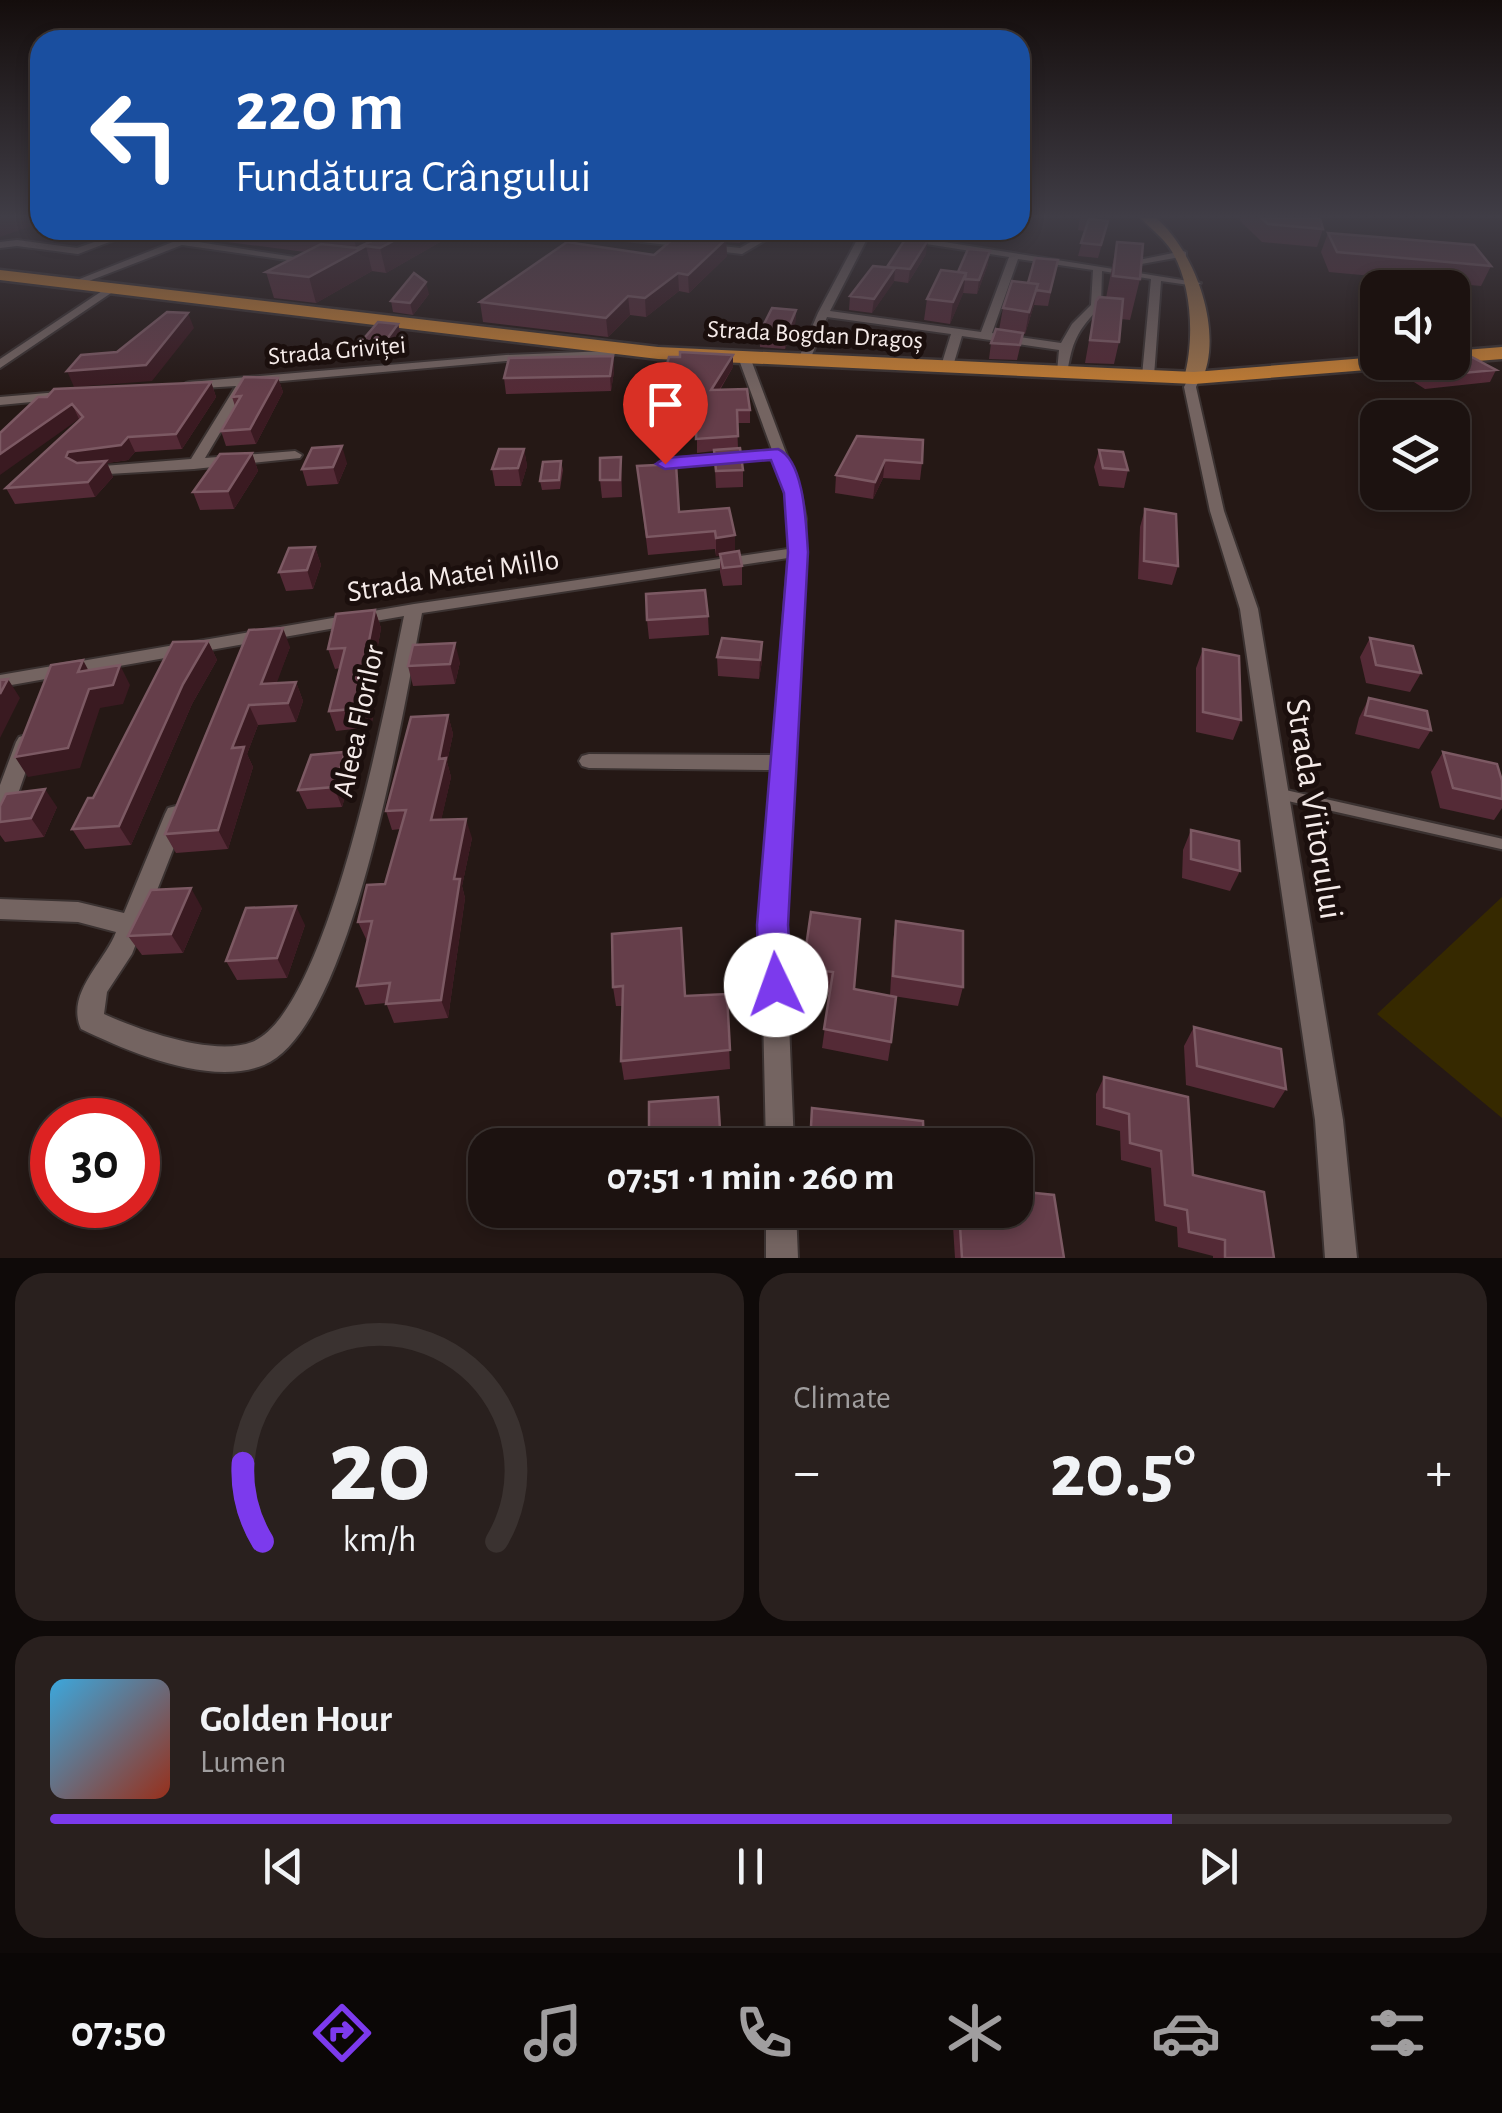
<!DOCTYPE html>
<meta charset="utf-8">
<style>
:root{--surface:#1c1210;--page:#29201e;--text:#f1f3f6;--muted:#a09e9f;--line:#3a3230;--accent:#7c3aed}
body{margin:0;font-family:"Alegreya Sans",sans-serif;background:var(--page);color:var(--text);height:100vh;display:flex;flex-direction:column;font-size:38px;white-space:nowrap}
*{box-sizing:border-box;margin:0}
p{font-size:32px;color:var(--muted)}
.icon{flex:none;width:55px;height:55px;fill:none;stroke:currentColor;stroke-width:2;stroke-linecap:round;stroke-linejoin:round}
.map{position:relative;height:1258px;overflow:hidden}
.sheet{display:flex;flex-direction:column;gap:15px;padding:15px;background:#0f0a09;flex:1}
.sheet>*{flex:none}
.top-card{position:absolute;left:30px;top:30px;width:1000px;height:210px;border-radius:30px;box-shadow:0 5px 15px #0003,0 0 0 2px var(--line);background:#1a4fa0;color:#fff;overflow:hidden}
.controls{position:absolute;left:1360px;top:270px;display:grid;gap:20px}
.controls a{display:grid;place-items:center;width:110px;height:110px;border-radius:20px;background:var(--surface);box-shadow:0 5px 15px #0003,0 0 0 2px var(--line);font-size:50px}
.speed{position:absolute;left:30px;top:1098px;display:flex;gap:20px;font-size:50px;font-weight:700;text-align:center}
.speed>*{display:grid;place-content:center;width:130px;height:130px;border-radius:50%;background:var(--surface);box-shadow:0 5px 15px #0003,0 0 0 2px var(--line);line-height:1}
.speed .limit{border:15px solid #d22;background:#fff;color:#111}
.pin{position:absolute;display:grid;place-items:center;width:85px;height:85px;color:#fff;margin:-102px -42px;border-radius:50% 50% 50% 0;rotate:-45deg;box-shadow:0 0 10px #0007}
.pin .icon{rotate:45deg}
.me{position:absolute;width:110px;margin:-55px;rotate:357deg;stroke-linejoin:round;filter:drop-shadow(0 0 8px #0008)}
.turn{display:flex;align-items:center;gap:35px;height:210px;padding:0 40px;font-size:45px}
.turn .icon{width:130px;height:130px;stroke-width:2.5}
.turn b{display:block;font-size:70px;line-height:85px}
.big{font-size:75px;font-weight:700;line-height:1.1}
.sheet .tile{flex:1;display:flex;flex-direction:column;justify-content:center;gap:15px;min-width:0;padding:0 35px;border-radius:30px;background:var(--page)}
.sheet .dial{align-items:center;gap:0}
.dial svg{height:260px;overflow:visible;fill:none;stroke:var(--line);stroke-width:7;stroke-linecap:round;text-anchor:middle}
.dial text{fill:var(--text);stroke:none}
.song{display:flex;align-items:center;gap:30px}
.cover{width:120px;height:120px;border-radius:15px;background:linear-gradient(135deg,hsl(200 70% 55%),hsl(10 70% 35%))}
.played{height:10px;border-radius:5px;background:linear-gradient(90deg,var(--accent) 80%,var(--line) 80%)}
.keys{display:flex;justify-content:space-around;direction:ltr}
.heat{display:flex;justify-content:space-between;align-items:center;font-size:55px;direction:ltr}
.sheet .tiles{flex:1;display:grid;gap:15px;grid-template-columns:1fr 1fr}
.tile:last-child{grid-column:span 2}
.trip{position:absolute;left:468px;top:1128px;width:565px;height:100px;border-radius:30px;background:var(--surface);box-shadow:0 5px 15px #0003,0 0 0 2px var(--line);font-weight:700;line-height:100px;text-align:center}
.tabs{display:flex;height:160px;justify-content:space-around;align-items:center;background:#0b0706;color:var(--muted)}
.tabs .icon{width:70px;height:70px}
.tabs .active{color:var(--accent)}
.tabs b{font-size:45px;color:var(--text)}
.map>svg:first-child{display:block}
.green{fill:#362900}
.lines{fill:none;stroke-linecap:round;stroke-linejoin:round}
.lane-casing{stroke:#3b3231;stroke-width:15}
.street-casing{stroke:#3b3231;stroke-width:4}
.secondary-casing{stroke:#3b3231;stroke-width:4}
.primary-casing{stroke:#3b3231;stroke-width:5}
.lane{stroke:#746461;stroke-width:10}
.street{fill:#746461;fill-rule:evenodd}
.secondary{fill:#9b714a;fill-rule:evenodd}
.primary{fill:#c37d33;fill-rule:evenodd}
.wall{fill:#542a36}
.shaded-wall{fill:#3a1a21}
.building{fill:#653e4a;stroke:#7c5963;stroke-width:2.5}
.route{fill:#7c3aed;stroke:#51269a;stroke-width:2.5}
.labels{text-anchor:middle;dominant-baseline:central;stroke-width:10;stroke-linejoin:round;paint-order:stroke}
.far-street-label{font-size:25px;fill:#f5ebe9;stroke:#1b0f0d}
.street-label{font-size:30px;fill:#f5ebe9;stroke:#1b0f0d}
.near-street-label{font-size:35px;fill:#f5ebe9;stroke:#1b0f0d}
</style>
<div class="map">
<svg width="1502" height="1258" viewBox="0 0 1502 1258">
<rect width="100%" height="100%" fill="#251815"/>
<path class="green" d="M1502,897V1118L1377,1014Z"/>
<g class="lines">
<defs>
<path id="lane" d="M1280,794L1502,844"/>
<path id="street" d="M129,230H141L78,254L17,246L0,248V242L17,240L77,248Z
M203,230H215L192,241L320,261L315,264L182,245L76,286L67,284Z
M543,230H572L740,248L772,230H783L742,254Z
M847,230H869L1201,283L1196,286L1161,281L1154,376L1148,380L1142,376L1151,279L1102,271L1101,306C1077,331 1072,341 1067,375L1057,372L1059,350L962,336L953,366L947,370L941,366L951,334L827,317L810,360L800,362L798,360L818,313L860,234ZM869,235L1009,257L981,332L830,311ZM1018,259L1093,270L1091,305L1072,324L1061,343L992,333Z
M1183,251L1186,252V256L1119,268L1114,265Z
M108,287L117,289L0,368V359Z
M616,346L622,349L611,357L506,361L249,384L205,458L295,451L302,455L300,458L194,469L91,475L84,471L91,467L191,459L236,386L186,389V383L190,382L506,355L608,351Z
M744,354L750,357L801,493L806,519L785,925L794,1145H766L761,925L772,770L589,768L582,766L579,761L582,756L589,754L773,755L788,558L422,613C404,706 353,1028 264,1065C210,1087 129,1052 81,1029C65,993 105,962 116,932L78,922L0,919V899L78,902L124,913L165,814L168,808L176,806L184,808L187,814L132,954L107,992L104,1014C139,1030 214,1057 252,1042C329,1012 387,697 404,616L0,687V675L414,604L788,549C791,515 786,490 774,458L665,467L658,463L665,459L772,450L738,357Z
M1194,374L1200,378L1196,387L1224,511L1258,609L1343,1120L1357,1258H1325L1315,1120L1240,609L1210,511L1184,387L1190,375Z
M59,392L63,393V399L0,405V397Z
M26,735L33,737L36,742L11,814L8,820L0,822V785L16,742L19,737Z
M766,1210H796L798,1258H766Z"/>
<path id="secondary" d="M1141,218H1156C1195,251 1225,333 1201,382L1184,378C1195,339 1192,280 1169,247C1161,236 1150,228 1141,218Z"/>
<path id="primary" d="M0,270L658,347L1194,372L1378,357V362H1402L1392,368L1194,384L658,359L0,280Z
M1502,347V359L1452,363L1450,362L1452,351Z"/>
</defs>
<use href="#lane" class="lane-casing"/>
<use href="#street" class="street-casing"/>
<use href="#secondary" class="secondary-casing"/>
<use href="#primary" class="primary-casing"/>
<use href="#lane" class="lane"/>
<use href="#street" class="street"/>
<use href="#secondary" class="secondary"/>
<use href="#primary" class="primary"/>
</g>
<path class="wall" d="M1080,218L1100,220L1105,234L1098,258L1078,256L1085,231L1078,230Z
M1240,218H1320L1323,229L1317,247L1262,242L1240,221Z
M138,230H202L170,239L140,235Z
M202,230H461L386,273L372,271L316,303L274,298L266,272L305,252L205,239Z
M611,230H743L740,233V243L726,242L727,256L689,293L679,291L646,317L630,315L608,337L483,322L480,302L654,255L675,237Z
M997,230H1018L1016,234L996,232Z
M1328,233L1491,266L1481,286L1329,272L1321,252Z
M1117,242L1140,279L1130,320L1121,319L1119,342L1114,364L1085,363L1096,301L1106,298Z
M926,254L908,283L894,281L872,313L849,310L850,296L887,267Z
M1058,260L1048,306L1034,305L1025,334H1023L1017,360L989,359L991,343L999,330L1003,308L1028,283Z
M988,264L977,294L963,293L950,324L924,320L927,299L958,272Z
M429,294L413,315L393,312L391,301Z
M796,310L795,325L785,349L760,347V332Z
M398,324L400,332L386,351L362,350L360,343Z
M613,356L614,371L611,391L506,394L504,378Z
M1403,362H1452L1496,370L1490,382L1425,389L1398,372Z
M733,367L720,390L750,410V423H737L738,448L743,470V487L716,488L714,451L697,453V417L657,416L656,403Z
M278,378L283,392L256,444L226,446L221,431L235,406L232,397Z
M211,382L216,397L182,449L135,452L128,460L107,463L113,477L95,497L15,504L6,488L80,420L38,397Z
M857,436L922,463L920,480L883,478L873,499L835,493L836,475Z
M524,449L527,466L521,486H495L492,469Z
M1099,450L1128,470L1124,488L1099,486L1094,467Z
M252,453L258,471L234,509L200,510L193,492Z
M621,457L622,497L602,498L600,480Z
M561,461L563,470L560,489L542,490L540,481Z
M347,463L338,484L307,486L302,469Z
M637,466L679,512L729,508L735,551L742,566V585L723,586L720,572V555L716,556L715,549L648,555Z
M1145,509L1178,566L1172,585L1138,579L1140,527Z
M315,547L321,565L313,589L286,591L279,572Z
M375,610L381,628L374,668L379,685L371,727L336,731L329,711L340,668L335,669L328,649Z
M708,616L709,635L649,639L647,620Z
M249,630L290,647L276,683L296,682L303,701L296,722L258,725L247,754L253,767L228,849L176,853L165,834Z
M1370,638L1421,673L1410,692L1366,683L1360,657Z
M208,641L217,660L192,704L131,845L85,849L72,829Z
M762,642V661L759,679L718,676L717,657Z
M1203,649L1241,720L1233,740L1196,732V668Z
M460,662L455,684L413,686L408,666Z
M1369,698L1431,730L1419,749L1355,734L1359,718Z
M448,715L453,734L447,762L451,777L441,820L472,838L462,886L465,898L448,1018L394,1023L386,1003L365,1005L357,986L367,941L358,922L385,884L401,829L392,830L386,811Z
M345,752L352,772L342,807L307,809L298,790Z
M1443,752L1502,799V808L1494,820L1440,808L1431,772Z
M0,806L57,807L44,837L5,842L0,835Z
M1191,830L1240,871L1230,891L1182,878L1183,850Z
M202,908L183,953L142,955L128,936Z
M811,912L854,989L890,996L893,941L896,921L963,987L958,1006L893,996L891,1042L888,1061L822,1048L830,992L802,988Z
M305,925L287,978L237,980L226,961Z
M612,934L686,996L727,994L730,1069L624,1080L621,1061L623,1006H616L613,987Z
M1194,1027L1286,1089L1274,1108L1186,1085L1184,1046Z
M1104,1077L1193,1175L1274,1258H1213V1256L1178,1247L1177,1227L1155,1221L1151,1168L1121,1160L1120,1131L1096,1125V1094Z
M952,1210H1015L1064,1258H955Z"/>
<path class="shaded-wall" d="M0,218H40V223L0,237Z
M167,230H202L170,239Z
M364,230H461L386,273L380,248L366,246L372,271L316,303L309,277L357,251L353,235Z
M726,239L727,256L689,293L688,275Z
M928,240L926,254L908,283L910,269Z
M990,251L988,264L977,294L979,280Z
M895,268L894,282L872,313L874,299Z
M678,273L679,291L646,317L645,298Z
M966,273L963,294L950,324L953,302Z
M426,282L429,294L413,315L410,303Z
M1038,284L1034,305L1025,334L1029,312Z
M628,296L630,315L608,337L606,318Z
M796,310L795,325L785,349L786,334Z
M188,313L194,328L152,381L74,387L67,371L146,365Z
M398,324L400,332L386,351L384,343Z
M733,355V367L711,403V390Z
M613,356L614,371L611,391L610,376Z
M278,378L283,392L256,444L250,429Z
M211,382L216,397L182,449L176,434Z
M72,404L79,419L0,475V454Z
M128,437L135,452L128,460L107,463L113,477L95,497L88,482L66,457L68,452Z
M342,446L347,463L338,484L333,467Z
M524,449L527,466L521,486L518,468Z
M252,453L258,471L234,509L228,491Z
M885,460L883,478L873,499L875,482Z
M735,535V553L716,556V538Z
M315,547L321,565L313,589L307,570Z
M375,610L381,628L374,668L379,685L371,727L364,708V667Z
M283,628L290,647L269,704L261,684Z
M208,641L217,660L192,704L131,845L119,826L183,684Z
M762,642V661L759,679L760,660Z
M455,643L460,662L455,684L450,664Z
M83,660L93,679L120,665L130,685L123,704L100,708L80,768L28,777L15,757L78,672Z
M8,679L20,698L0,738V694Z
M296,682L303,701L296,722L288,703Z
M249,705L258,725L247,754L253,767L228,849L218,830L232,748Z
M448,715L453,734L447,762L451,777L437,839L431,820L439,759Z
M345,752L352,772L342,807L334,787Z
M45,789L57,807L44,837L31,818Z
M466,819L472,838L462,886L465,898L448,1018L441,1000L454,879Z
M191,888L202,908L183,953L171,934Z
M296,906L305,925L287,978L277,958Z"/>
<path class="building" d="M1261,218H1320L1323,229L1268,224Z
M1089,219L1108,221L1101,245L1081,243Z
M314,230H364L353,235Z
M395,230H414L380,248L366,246L309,277L266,272L321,244L357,248Z
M1328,233L1474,245L1491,266L1337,252Z
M679,234L726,239L688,275L678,273L645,298L628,296L606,318L480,302L567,242L654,255Z
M906,238L928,240L910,269L887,267Z
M1117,242L1143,244L1140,279L1113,276Z
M968,249L990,251L979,280L965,279L966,273L958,272Z
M1035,258L1058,260L1050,292L1036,290L1038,284L1028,283Z
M873,266L895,268L874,299L850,296Z
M941,270L966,273L953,302L927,299Z
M414,273L426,282L410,303L391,301Z
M1012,281L1038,284L1029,312L1003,308Z
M1099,297L1123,299L1119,342L1090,340L1096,301Z
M772,308L796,310L786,334L760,332Z
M167,312L188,313L146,365L67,371L81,355L117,352Z
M378,322L398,324L384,343H360Z
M996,329L1023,333L1020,345L991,343Z
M680,352L733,355L711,390L747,389L750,410H737L738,436L696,439L697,404L656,403L669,357H680Z
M1468,355L1496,370L1430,376L1407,362H1452V356Z
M613,356L610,376L504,378L509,358Z
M244,377L278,378L250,429L221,431L241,396L232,397Z
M211,382L176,434L128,437L121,445L68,452L66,457L77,463L106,461L88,482L6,488L83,417L72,404L0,454V433L38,397H47L54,389Z
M857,436L923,440L922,463L885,460L875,482L836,475Z
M342,446L333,467L302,469L312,448Z
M740,448L743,470L716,471L714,450Z
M499,449H524L518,468L492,469Z
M1099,450L1123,452L1128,470L1103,468Z
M252,453L228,491L193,492L220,454Z
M621,457L620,480H600V458Z
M561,461L559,480L540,481L543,462Z
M676,464L679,512L729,508L735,535L716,538L715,531L647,537L637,466Z
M1145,509L1176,514L1178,566L1144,561Z
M315,547L307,570L279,572L289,548Z
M739,551L742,566L723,568L720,554Z
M705,590L708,616L647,620L646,594Z
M375,610L364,667L373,666L364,708L329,711L345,648L328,649L336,614Z
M283,628L261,684L296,682L288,703L249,705L232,748L244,747L218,830L165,834L249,630Z
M722,638L762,642L760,660L717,657Z
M1370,638L1413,646L1421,673L1376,665Z
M208,641L183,684L119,826L72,829L88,798H93L173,642Z
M455,643L450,664L408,666L413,645Z
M1203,649L1239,656L1241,720L1203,712Z
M83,660L78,672L120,665L113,685L89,689L68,748L15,757L51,665Z
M8,679L0,694V680Z
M1369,698L1427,711L1431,730L1365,715Z
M448,715L439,759L446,758L431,820L466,819L454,879H460L441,1000L386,1004L390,983L357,986L372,921L358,922L367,885L385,884L406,810L386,811L411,717Z
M345,752L334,787L298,790L311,755Z
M1443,752L1497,764L1502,781V799L1453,788Z
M45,789L31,818L0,822V806L6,794Z
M1191,830L1239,841L1240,871L1191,859Z
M191,888L171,934L128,936L151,890Z
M296,906L277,958L226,961L246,908Z
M811,912L860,919L854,989L896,997L891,1042L824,1029L833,972L803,968Z
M896,921L963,931V987L893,976Z
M681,928L685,996L727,994L730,1050L621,1061L623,986L613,987L612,934Z
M1194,1027L1281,1049L1286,1089L1197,1066Z
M1104,1077L1188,1097L1193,1175L1264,1192L1274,1258H1225V1240L1189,1232L1187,1210L1165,1205L1161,1151L1130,1143L1129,1114L1104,1107Z
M718,1097L721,1145H649V1102Z
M812,1108L923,1121L924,1145H810Z
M1015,1191L1054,1195L1064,1258H962L959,1210H1015Z"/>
<linearGradient id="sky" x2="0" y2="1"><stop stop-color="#140d0c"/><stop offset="0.55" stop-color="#403d46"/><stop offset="1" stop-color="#403d46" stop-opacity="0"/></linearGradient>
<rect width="1502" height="394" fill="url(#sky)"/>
<path class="route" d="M778,449C805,461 806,526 808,552L788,925L792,985L787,996L776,1000L764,996L759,985L757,925L788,552L784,493L771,460L665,469L656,464L665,458Z"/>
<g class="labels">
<g class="far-street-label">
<text transform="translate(815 335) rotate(3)">Strada Bogdan Dragoș</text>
<text transform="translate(337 351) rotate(-5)">Strada Griviței</text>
</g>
<g class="street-label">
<text transform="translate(453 576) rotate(-9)">Strada Matei Millo</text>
<text transform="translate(359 721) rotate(-78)">Aleea Florilor</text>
</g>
<g class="near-street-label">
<text transform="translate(1314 809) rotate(81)">Strada Viitorului</text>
</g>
</g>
</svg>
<div class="controls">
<a><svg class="icon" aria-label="sound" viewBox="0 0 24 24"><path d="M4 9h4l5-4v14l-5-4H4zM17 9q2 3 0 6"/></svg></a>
<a><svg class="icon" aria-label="layers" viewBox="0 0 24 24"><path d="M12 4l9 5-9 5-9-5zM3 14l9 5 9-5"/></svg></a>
</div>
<div class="speed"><div class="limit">30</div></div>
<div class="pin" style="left:665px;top:464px;background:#d93025"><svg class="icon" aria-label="arrive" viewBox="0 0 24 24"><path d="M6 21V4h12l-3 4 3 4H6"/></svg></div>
<svg class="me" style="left:776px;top:985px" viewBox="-20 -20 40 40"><circle r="19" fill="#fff"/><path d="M0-13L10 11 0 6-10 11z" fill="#7c3aed"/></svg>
<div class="trip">07:51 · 1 min · 260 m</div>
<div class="top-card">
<div class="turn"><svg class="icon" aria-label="left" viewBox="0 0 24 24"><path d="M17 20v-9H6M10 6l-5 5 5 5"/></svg><div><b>220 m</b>Fundătura Crângului</div></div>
</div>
</div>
<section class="sheet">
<div class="tiles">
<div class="tile dial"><svg viewBox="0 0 100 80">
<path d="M14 69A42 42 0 1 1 86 69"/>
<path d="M14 69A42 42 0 0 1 8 45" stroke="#7c3aed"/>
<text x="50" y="56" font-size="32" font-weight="700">20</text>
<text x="50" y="72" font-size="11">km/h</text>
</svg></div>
<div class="tile"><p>Climate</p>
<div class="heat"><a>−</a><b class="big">20.5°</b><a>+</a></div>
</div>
<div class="tile">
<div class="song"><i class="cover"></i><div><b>Golden Hour</b><p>Lumen</p></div></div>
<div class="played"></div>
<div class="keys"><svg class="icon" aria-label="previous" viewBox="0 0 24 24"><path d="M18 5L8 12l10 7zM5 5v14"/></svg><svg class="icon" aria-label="pause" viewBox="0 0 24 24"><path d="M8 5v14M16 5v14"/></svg><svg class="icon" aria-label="next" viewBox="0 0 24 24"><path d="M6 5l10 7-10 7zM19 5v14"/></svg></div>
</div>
</div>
</section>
<nav class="tabs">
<b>07:50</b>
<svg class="icon active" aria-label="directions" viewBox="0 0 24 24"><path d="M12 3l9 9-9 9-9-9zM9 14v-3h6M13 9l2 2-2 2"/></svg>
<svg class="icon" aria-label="music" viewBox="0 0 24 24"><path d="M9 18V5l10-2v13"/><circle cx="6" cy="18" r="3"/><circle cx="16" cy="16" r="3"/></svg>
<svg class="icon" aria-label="phone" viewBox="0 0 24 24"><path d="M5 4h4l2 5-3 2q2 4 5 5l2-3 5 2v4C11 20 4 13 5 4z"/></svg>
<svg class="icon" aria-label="climate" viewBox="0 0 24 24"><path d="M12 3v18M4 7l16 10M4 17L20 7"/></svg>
<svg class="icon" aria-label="car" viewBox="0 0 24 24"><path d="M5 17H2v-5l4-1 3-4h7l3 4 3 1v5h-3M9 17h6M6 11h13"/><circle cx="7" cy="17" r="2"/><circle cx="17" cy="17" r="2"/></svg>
<svg class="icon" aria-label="filters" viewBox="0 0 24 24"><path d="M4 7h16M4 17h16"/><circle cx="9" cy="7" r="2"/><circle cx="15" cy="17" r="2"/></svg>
</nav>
